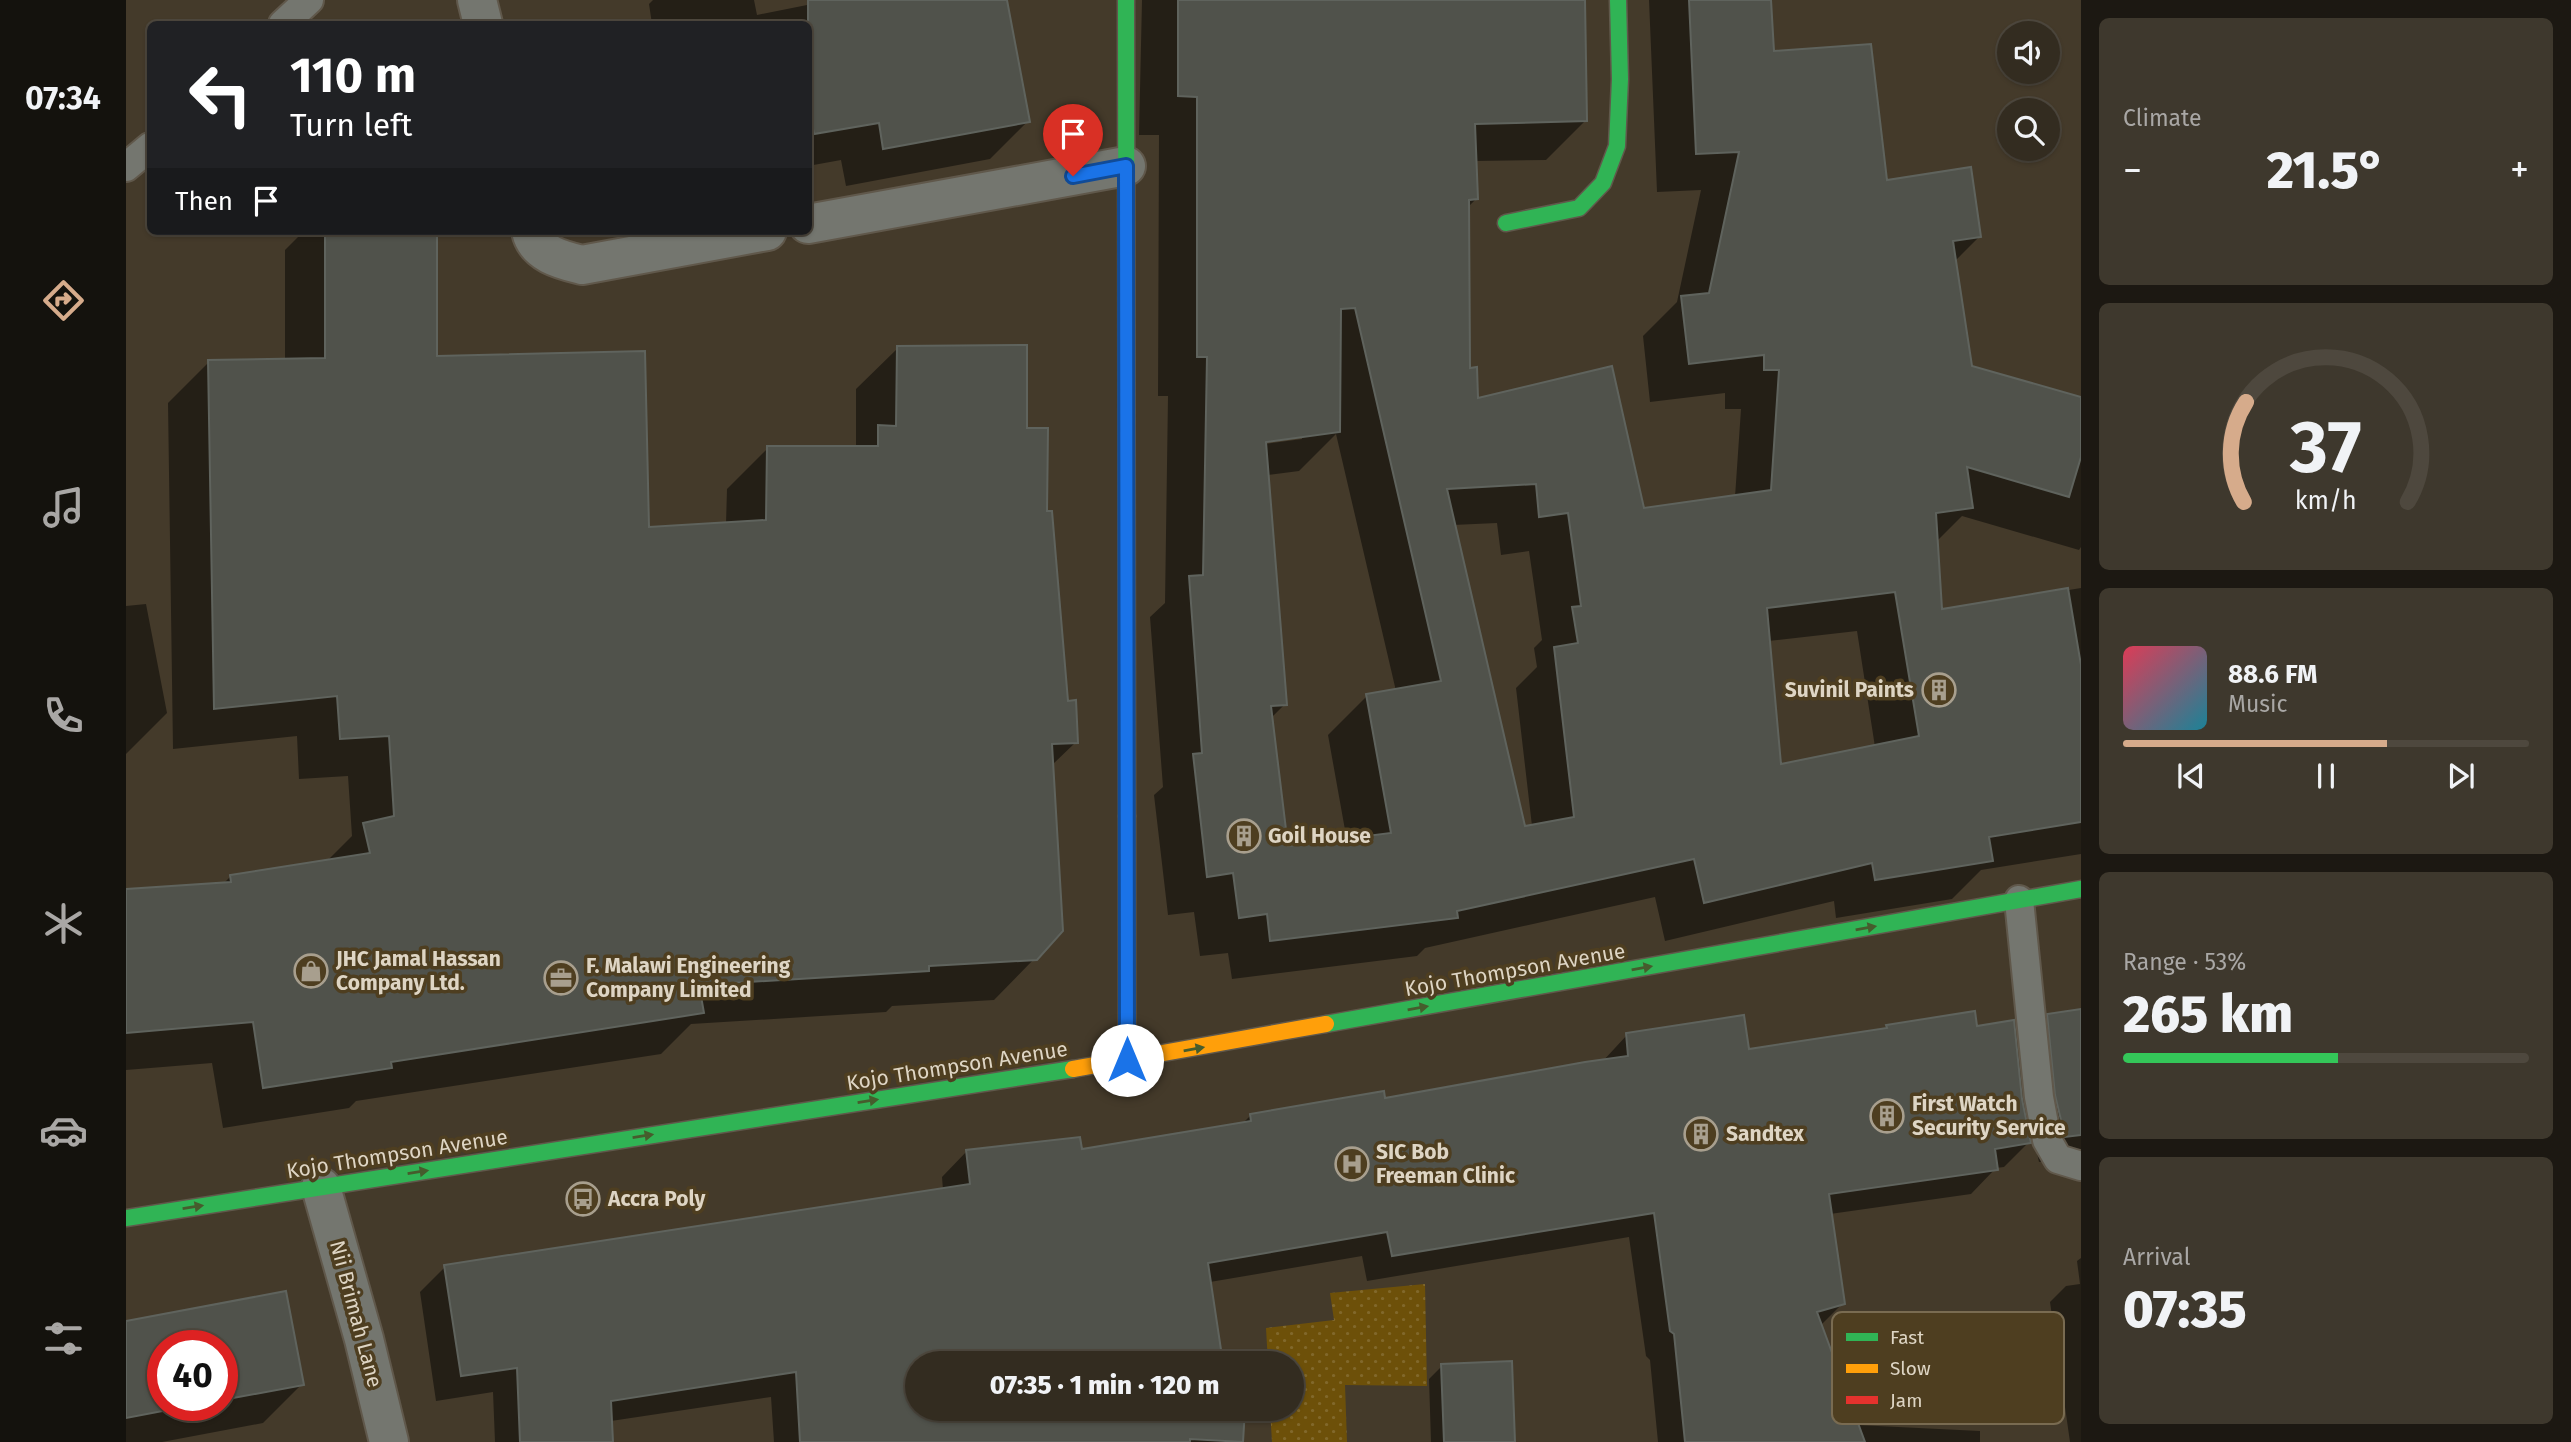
<!DOCTYPE html>
<meta charset="utf-8">
<style>
:root{--surface:#332c20;--page:#3e382d;--text:#f1f3f6;--muted:#a9a7a5;--line:#4e483e;--accent:#d6ab8b}
body{margin:0;font-family:"Fira Sans",sans-serif;background:var(--page);color:var(--text);height:100vh;display:flex;flex-direction:column;font-size:26px;white-space:nowrap}
*{box-sizing:border-box;margin:0}
p{font-size:23px;color:var(--muted)}
.icon{flex:none;width:38px;height:38px;fill:none;stroke:currentColor;stroke-width:2;stroke-linecap:round;stroke-linejoin:round}
.map{position:relative;flex:1;overflow:hidden}
.panel{display:flex;flex-direction:column;gap:18px;padding:18px;background:#1c1812;width:490px}
.panel>*{flex:none}
.guide{position:absolute;left:21px;top:21px;width:665px;height:214px;border-radius:10px;box-shadow:0 2px 5px #0004,0 0 0 2px var(--line);background:#202124;color:#fff;overflow:hidden}
.controls{position:absolute;left:1871px;top:21px;display:grid;gap:14px}
.controls a{display:grid;place-items:center;width:63px;height:63px;border-radius:50%;background:var(--surface);box-shadow:0 2px 5px #0004,0 0 0 2px var(--line);font-size:35px}
.speed{position:absolute;left:21px;top:1330px;display:flex;gap:14px;font-size:35px;font-weight:700;text-align:center}
.speed>*{display:grid;place-content:center;width:91px;height:91px;border-radius:50%;background:var(--surface);box-shadow:0 2px 5px #0004,0 0 0 2px var(--line);line-height:1}
.speed .limit{border:10px solid #d22;background:#fff;color:#111}
.pin{position:absolute;display:grid;place-items:center;width:60px;height:60px;color:#fff;margin:-72px -30px;border-radius:50% 50% 50% 0;rotate:-45deg;box-shadow:0 0 7px #0007}
.pin .icon{rotate:45deg}
.me{position:absolute;width:77px;margin:-38px;rotate:0deg;stroke-linejoin:round;filter:drop-shadow(0 0 5px #0008)}
.turn{display:flex;align-items:center;gap:24px;height:147px;padding:0 28px;font-size:32px}
.turn .icon{width:91px;height:91px;stroke-width:2.5}
.turn b{display:block;font-size:49px;line-height:60px}
.then{display:flex;align-items:center;height:66px;padding:0 28px;background:#0003;gap:14px;font-size:26px}
.big{font-size:52px;font-weight:800;line-height:1.1}
.panel .tile{flex:1;display:flex;flex-direction:column;justify-content:center;gap:10px;min-width:0;padding:0 24px;border-radius:10px;background:var(--page)}
.panel .dial{align-items:center;gap:0}
.dial svg{height:182px;overflow:visible;fill:none;stroke:var(--line);stroke-width:7;stroke-linecap:round;text-anchor:middle}
.dial text{fill:var(--text);stroke:none}
.song{display:flex;align-items:center;gap:21px}
.cover{width:84px;height:84px;border-radius:10px;background:linear-gradient(135deg,hsl(350 70% 55%),hsl(190 70% 35%))}
.played{height:7px;border-radius:4px;background:linear-gradient(90deg,var(--accent) 65%,var(--line) 65%)}
.keys{display:flex;justify-content:space-around;direction:ltr}
.heat{display:flex;justify-content:space-between;align-items:center;font-size:38px;direction:ltr}
.charge{height:10px;border-radius:5px;background:linear-gradient(90deg,#34c759 53%,var(--line) 0)}
.trip{position:absolute;left:779px;top:1351px;width:399px;height:70px;border-radius:35px;background:var(--surface);box-shadow:0 2px 5px #0004,0 0 0 2px var(--line);font-weight:800;line-height:70px;text-align:center}
main{display:flex;flex:1;min-height:0}
.tabs{display:flex;flex-direction:column;width:126px;justify-content:space-around;align-items:center;background:#14120d;color:var(--muted)}
.tabs .icon{width:49px;height:49px}
.tabs .selected{color:var(--accent)}
.tabs b{font-size:32px;color:var(--text)}
.map>svg:first-child{display:block}
.park{fill:url(#park-dots)}
.shadow{fill:#0007;fill-rule:evenodd}
.building{fill:#50524b;stroke:#5f635d;stroke-width:2;fill-rule:evenodd}
.lines{fill:none;stroke-linecap:round;stroke-linejoin:round}
.lane-casing{stroke:#60584b;stroke-width:32}
.street-casing{stroke:#60584b;stroke-width:42}
.fast-casing{stroke:#60584b;stroke-width:19}
.slow-casing{stroke:#60584b;stroke-width:19}
.jam-casing{stroke:#60584b;stroke-width:19}
.lane{stroke:#74766f;stroke-width:28}
.street{stroke:#74766f;stroke-width:38}
.fast{stroke:#30b455;stroke-width:16}
.slow{stroke:#ff9f0a;stroke-width:16}
.jam{stroke:#e5322d;stroke-width:16}
.oneway{fill:#465c2d}
.route-casing{stroke:#114b97;stroke-width:18}
.route{stroke:#1a73e8;stroke-width:12}
.labels{text-anchor:middle;dominant-baseline:central;stroke-width:7;stroke-linejoin:round;paint-order:stroke}
.poi-label{font-size:21px;font-weight:bold;fill:#ded5c4;stroke:#4e3e20;text-anchor:start}
.street-label{font-size:21px;fill:#ded5c4;stroke:#4e3e20}
.key{fill:#4e3e20;stroke:#796b51;stroke-width:2}
.key-label{font-size:19px;fill:#ded5c4}
</style>
<main>
<nav class="tabs">
<b>07:34</b>
<svg class="icon selected" aria-label="directions" viewBox="0 0 24 24"><path d="M12 3l9 9-9 9-9-9zM9 14v-3h6M13 9l2 2-2 2"/></svg>
<svg class="icon" aria-label="music" viewBox="0 0 24 24"><path d="M9 18V5l10-2v13"/><circle cx="6" cy="18" r="3"/><circle cx="16" cy="16" r="3"/></svg>
<svg class="icon" aria-label="phone" viewBox="0 0 24 24"><path d="M5 4h4l2 5-3 2q2 4 5 5l2-3 5 2v4C11 20 4 13 5 4z"/></svg>
<svg class="icon" aria-label="climate" viewBox="0 0 24 24"><path d="M12 3v18M4 7l16 10M4 17L20 7"/></svg>
<svg class="icon" aria-label="car" viewBox="0 0 24 24"><path d="M5 17H2v-5l4-1 3-4h7l3 4 3 1v5h-3M9 17h6M6 11h13"/><circle cx="7" cy="17" r="2"/><circle cx="17" cy="17" r="2"/></svg>
<svg class="icon" aria-label="filters" viewBox="0 0 24 24"><path d="M4 7h16M4 17h16"/><circle cx="9" cy="7" r="2"/><circle cx="15" cy="17" r="2"/></svg>
</nav>
<div class="map">
<svg width="1955" height="1442" viewBox="0 0 1955 1442">
<defs>
<pattern id="park-dots" width="8" height="8" patternUnits="userSpaceOnUse" patternTransform="scale(1.75)"><rect width="8" height="8" fill="#6d5009"/><path d="M2 2h.1M6 6h.1" fill="none" stroke="#81682b" stroke-width="1.8" stroke-linecap="round"/></pattern>
</defs>
<rect width="100%" height="100%" fill="#443a2a"/>
<path class="park" d="M1299,1284L1301,1386L1219,1385L1221,1442H1146L1144,1409H1166V1363H1142L1140,1328L1208,1320L1204,1293Z"/>
<path class="shadow" d="M527,0H628L631,15L686,4V0H879L902,121L864,159L720,186L715,160L682,166V24H526L523,4Z
M1016,0H1457L1459,121L1420,160L1349,161L1351,198L1341,208L1343,370L1351,401L1517,510L1609,497L1615,409H1599V393L1524,402L1517,336L1551,302L1575,190L1531,192L1523,0H1507H1644L1646,53L1759,182L1854,236L1829,261L1845,367L1955,399V547L1953,550L1836,516L1810,542L1814,611L1955,588V854L1855,870L1826,899L1710,918L1708,901L1539,941L1529,897L1299,948L1291,956L1106,979L1102,953L1074,956L1068,912L1042,915L1028,795L1037,787L1024,617L1039,603L1042,396H1032L1033,135H1013ZM1210,434L1270,691L1241,696L1202,735L1221,841L1160,848L1145,718L1159,704L1141,475L1173,471ZM1176,435V439L1132,445L1131,441ZM1371,523L1375,555L1403,551L1416,640L1408,648L1411,667L1390,688L1406,826L1397,828L1327,525ZM1731,631L1749,747L1654,767L1642,641Z
M178,231H309V357L521,529L600,524L601,489L642,448H730V389L772,348L900,429L919,513L940,702L950,742L925,766L909,958L868,1000L766,1006L760,1012L565,1024L535,1054L230,1101L223,1108L97,1128L86,1063L0,1070V891L97,884L105,876L201,861L226,836L222,776L173,779L171,736L47,749L42,403L83,362L159,361V250Z
M20,604L41,713L0,754V606Z
M1955,1010V1155L1913,1162L1904,1121L1896,1042L1922,1016Z
M1761,1026L1849,1028L1895,1099L1903,1142L1878,1167L1870,1168L1845,1194L1704,1214L1717,1303L1694,1326L1731,1425L1854,1431V1442H1532L1524,1360L1520,1356L1503,1237L1241,1281L1236,1256L1084,1282L1096,1363H791V1409H1118L1115,1442H648L645,1397L485,1421V1442H369L367,1392L310,1401L294,1292L319,1267L817,1190L816,1177L841,1151H954L1116,1124L1125,1115L1257,1101L1476,1062L1501,1035L1622,1051L1756,1031Z
M1955,1258V1442H1944L1924,1302L1940,1286L1954,1284L1951,1261Z
M158,1293L176,1384L137,1423L36,1442H0V1323ZM37,1346H96V1405H37Z
M1316,1366L1388,1442H1305L1303,1379Z"/>
<path class="building" d="M682,0H881L904,122L757,149L753,123L688,134L682,103Z
M1052,0H1459L1461,121L1349,124L1352,199L1343,200L1344,368L1351,367L1352,398L1486,366L1518,508L1645,490L1653,370H1638V355L1563,364L1555,296L1583,293L1613,152L1570,154L1563,0H1645L1648,51L1745,44L1761,180L1845,167L1855,237L1827,241L1846,366L1955,397V457L1943,497L1841,467L1847,508L1810,513L1816,609L1942,588L1955,665V822L1863,837L1867,861L1749,880L1746,863L1578,903L1568,859L1331,911L1332,918L1144,941L1141,914L1113,918L1107,873L1081,877L1067,754L1076,753L1063,576L1077,575L1081,357H1071V97L1052,96ZM1229,308L1315,681L1240,694L1265,833L1162,846L1145,706L1161,705L1140,442L1214,432L1215,309ZM1410,484L1413,517L1442,513L1455,606L1446,607L1452,643L1428,647L1448,817L1399,826L1321,489ZM1769,592L1793,736L1655,764L1641,608Z
M199,231H311V356L519,351L523,527L640,520L641,446H752V425L770,426L771,346L901,345V428H922L921,511H926L942,701L950,700L952,743L926,744L937,931L911,960L803,966V971L573,985L578,1013L265,1062L266,1068L137,1088L127,1022L0,1033V889L105,882L104,875L244,853L237,823L268,816L263,736L214,739L211,696L88,709L82,360L199,358Z
M1955,1009V1135L1939,1137L1929,1095L1921,1014Z
M1849,1011L1851,1026L1888,1020L1896,1099L1905,1143L1869,1149L1872,1170L1703,1194L1719,1304L1691,1312L1739,1442H1559L1548,1334L1544,1331L1528,1213L1266,1256L1261,1232L1082,1263L1097,1363H791V1409H1119L1117,1442L1064,1439V1442H674L670,1372L485,1401L487,1442H394L391,1368L335,1376L318,1265L844,1184L840,1150L954,1137L956,1149L1125,1121L1124,1114L1258,1091L1259,1098L1459,1062L1502,1056L1500,1033L1618,1015L1623,1049L1761,1028L1760,1025Z
M160,1291L178,1385L96,1400V1346H37V1405H68L0,1418V1321Z
M1386,1361L1389,1442H1318L1315,1364Z"/>
<g class="lines">
<defs>
<path id="lane" d="M157,24L183,0
M0,167L24,147
M1893,900L1913,1097L1921,1140L1932,1159L1955,1166"/>
<path id="street" d="M351,0L357,24
M682,224L1000,166
M405,231C410,254 436,260 456,265L641,231
M195,1187L238,1339L263,1442"/>
<path id="fast" d="M1000,0L1001,816
M1380,223L1453,208L1477,183L1491,146L1494,79L1492,0
M1200,1024L1955,889
M0,1218L947,1069"/>
<path id="slow" d="M947,1069L1200,1024"/>
<path id="jam" d="M1001,816V1060"/>
</defs>
<use href="#lane" class="lane-casing"/>
<use href="#street" class="street-casing"/>
<use href="#fast" class="fast-casing"/>
<use href="#slow" class="slow-casing"/>
<use href="#jam" class="jam-casing"/>
<use href="#lane" class="lane"/>
<use href="#street" class="street"/>
<use href="#fast" class="fast"/>
<use href="#slow" class="slow"/>
<use href="#jam" class="jam"/>
</g>
<defs><path id="oneway-solid" d="M-6-.8H1V-3.2L6.5 0L1 3.2V.8H-6Z" transform="scale(1.75)"/></defs>
<g class="oneway">
<use href="#oneway-solid" transform="translate(1740 928) rotate(-10)"/>
<use href="#oneway-solid" transform="translate(1516 968) rotate(-10)"/>
<use href="#oneway-solid" transform="translate(1292 1008) rotate(-10)"/>
<use href="#oneway-solid" transform="translate(1068 1049) rotate(-10)"/>
<use href="#oneway-solid" transform="translate(742 1101) rotate(-9)"/>
<use href="#oneway-solid" transform="translate(517 1136) rotate(-9)"/>
<use href="#oneway-solid" transform="translate(292 1172) rotate(-9)"/>
<use href="#oneway-solid" transform="translate(67 1207) rotate(-9)"/>
</g>
<g class="lines">
<defs>
<path id="route" d="M947,176L1000,166L1001,1060"/>
</defs>
<use href="#route" class="route-casing"/>
<use href="#route" class="route"/>
</g>
<defs>
<symbol id="building-ring" viewBox="-11 -11 22 22"><circle r="9.5" fill="#4e3e20" stroke="#a89f8e" stroke-width="1.5"/><path d="M-4-6H4V6H1V3H-1V6H-4ZM-2.5-4.3h1.7v1.8h-1.7ZM.8-4.3h1.7v1.8H.8ZM-2.5-1h1.7V.8h-1.7ZM.8-1h1.7V.8H.8Z" fill="#a89f8e"/></symbol>
<symbol id="shop-ring" viewBox="-11 -11 22 22"><circle r="9.5" fill="#4e3e20" stroke="#a89f8e" stroke-width="1.5"/><path d="M-5-2.5h2.3a2.7 3.5 0 0 1 5.4 0H5L5.5 6h-11ZM-1.5-2.5h3a1.5 2.3 0 0 0-3 0Z" fill="#a89f8e"/></symbol>
<symbol id="office-ring" viewBox="-11 -11 22 22"><circle r="9.5" fill="#4e3e20" stroke="#a89f8e" stroke-width="1.5"/><path d="M-6-3h4V-5.5h4V-3h4V5H-6ZM-1-4.5V-3h2v-1.5ZM-6 0V1H6V0Z" fill="#a89f8e"/></symbol>
<symbol id="hospital-ring" viewBox="-11 -11 22 22"><circle r="9.5" fill="#4e3e20" stroke="#a89f8e" stroke-width="1.5"/><path d="M-5-5h3v3.5h4V-5h3V5h-3V1.5h-4V5h-3Z" fill="#a89f8e"/></symbol>
<symbol id="bus-ring" viewBox="-11 -11 22 22"><circle r="9.5" fill="#4e3e20" stroke="#a89f8e" stroke-width="1.5"/><path d="M-5-6H5V4H4V6H2V4H-2V6H-4V4H-5ZM-3.5-4V0h7V-4ZM-3.5 1.2v1.5H-2V1.2ZM2 1.2v1.5H3.5V1.2Z" fill="#a89f8e"/></symbol>
</defs>
<g fill-rule="evenodd">
<use href="#building-ring" x="1794" y="671" width="38" height="38"/>
<use href="#building-ring" x="1099" y="817" width="38" height="38"/>
<use href="#shop-ring" x="166" y="952" width="38" height="38"/>
<use href="#office-ring" x="416" y="959" width="38" height="38"/>
<use href="#building-ring" x="1742" y="1097" width="38" height="38"/>
<use href="#building-ring" x="1556" y="1115" width="38" height="38"/>
<use href="#hospital-ring" x="1207" y="1145" width="38" height="38"/>
<use href="#bus-ring" x="438" y="1180" width="38" height="38"/>
</g>
<g class="labels">
<g class="poi-label">
<text x="1788" y="690" text-anchor="end">Suvinil Paints</text>
<text x="1142" y="836">Goil House</text>
<text x="210" y="959">JHC Jamal Hassan<tspan x="210" dy="24">Company Ltd.</tspan></text>
<text x="460" y="966">F. Malawi Engineering<tspan x="460" dy="24">Company Limited</tspan></text>
<text x="1786" y="1104">First Watch<tspan x="1786" dy="24">Security Service</tspan></text>
<text x="1600" y="1134">Sandtex</text>
<text x="1250" y="1152">SIC Bob<tspan x="1250" dy="24">Freeman Clinic</tspan></text>
<text x="482" y="1199">Accra Poly</text>
</g>
<g class="street-label">
<text transform="translate(1389 970) rotate(-10)">Kojo Thompson Avenue</text>
<text transform="translate(831 1066) rotate(-9)">Kojo Thompson Avenue</text>
<text transform="translate(271 1154) rotate(-9)">Kojo Thompson Avenue</text>
<text transform="translate(230 1314) rotate(75)">Nii Brimah Lane</text>
</g>
</g>
<rect x="1706" y="1312" width="232" height="112" rx="10" class="key"/>
<rect x="1720" y="1333" width="32" height="8" fill="#30b455"/>
<rect x="1720" y="1364" width="32" height="9" fill="#ff9f0a"/>
<rect x="1720" y="1396" width="32" height="8" fill="#e5322d"/>
<g class="key-label">
<text x="1764" y="1344">Fast</text>
<text x="1764" y="1375">Slow</text>
<text x="1764" y="1407">Jam</text>
</g>
</svg>
<div class="controls">
<a><svg class="icon" aria-label="sound" viewBox="0 0 24 24"><path d="M4 9h4l5-4v14l-5-4H4zM17 9q2 3 0 6"/></svg></a>
<a><svg class="icon" aria-label="search" viewBox="0 0 24 24"><circle cx="10" cy="10" r="6"/><path d="M15 15l6 6"/></svg></a>
</div>
<div class="speed"><div class="limit">40</div></div>
<div class="pin" style="left:947px;top:176px;background:#d93025"><svg class="icon" aria-label="arrive" viewBox="0 0 24 24"><path d="M6 21V4h12l-3 4 3 4H6"/></svg></div>
<svg class="me" style="left:1001px;top:1060px" viewBox="-20 -20 40 40"><circle r="19" fill="#fff"/><path d="M0-13L10 11 0 6-10 11z" fill="#1a73e8"/></svg>
<div class="trip">07:35 · 1 min · 120 m</div>
<div class="guide">
<div class="turn"><svg class="icon" aria-label="left" viewBox="0 0 24 24"><path d="M17 20v-9H6M10 6l-5 5 5 5"/></svg><div><b>110 m</b>Turn left</div></div>
<div class="then">Then<svg class="icon" aria-label="arrive" viewBox="0 0 24 24"><path d="M6 21V4h12l-3 4 3 4H6"/></svg></div>
</div>
</div>
<section class="panel">
<div class="tile"><p>Climate</p>
<div class="heat"><a>−</a><b class="big">21.5°</b><a>+</a></div>
</div>
<div class="tile dial"><svg viewBox="0 0 100 80">
<path d="M14 69A42 42 0 1 1 86 69"/>
<path d="M14 69A42 42 0 0 1 15 25" stroke="#d6ab8b"/>
<text x="50" y="56" font-size="32" font-weight="700">37</text>
<text x="50" y="72" font-size="11">km/h</text>
</svg></div>
<div class="tile">
<div class="song"><i class="cover"></i><div><b>88.6 FM</b><p>Music</p></div></div>
<div class="played"></div>
<div class="keys"><svg class="icon" aria-label="previous" viewBox="0 0 24 24"><path d="M18 5L8 12l10 7zM5 5v14"/></svg><svg class="icon" aria-label="pause" viewBox="0 0 24 24"><path d="M8 5v14M16 5v14"/></svg><svg class="icon" aria-label="next" viewBox="0 0 24 24"><path d="M6 5l10 7-10 7zM19 5v14"/></svg></div>
</div>
<div class="tile"><p>Range · 53%</p><b class="big">265 km</b><div class="charge"></div></div>
<div class="tile"><p>Arrival</p><b class="big">07:35</b></div>
</section>
</main>
